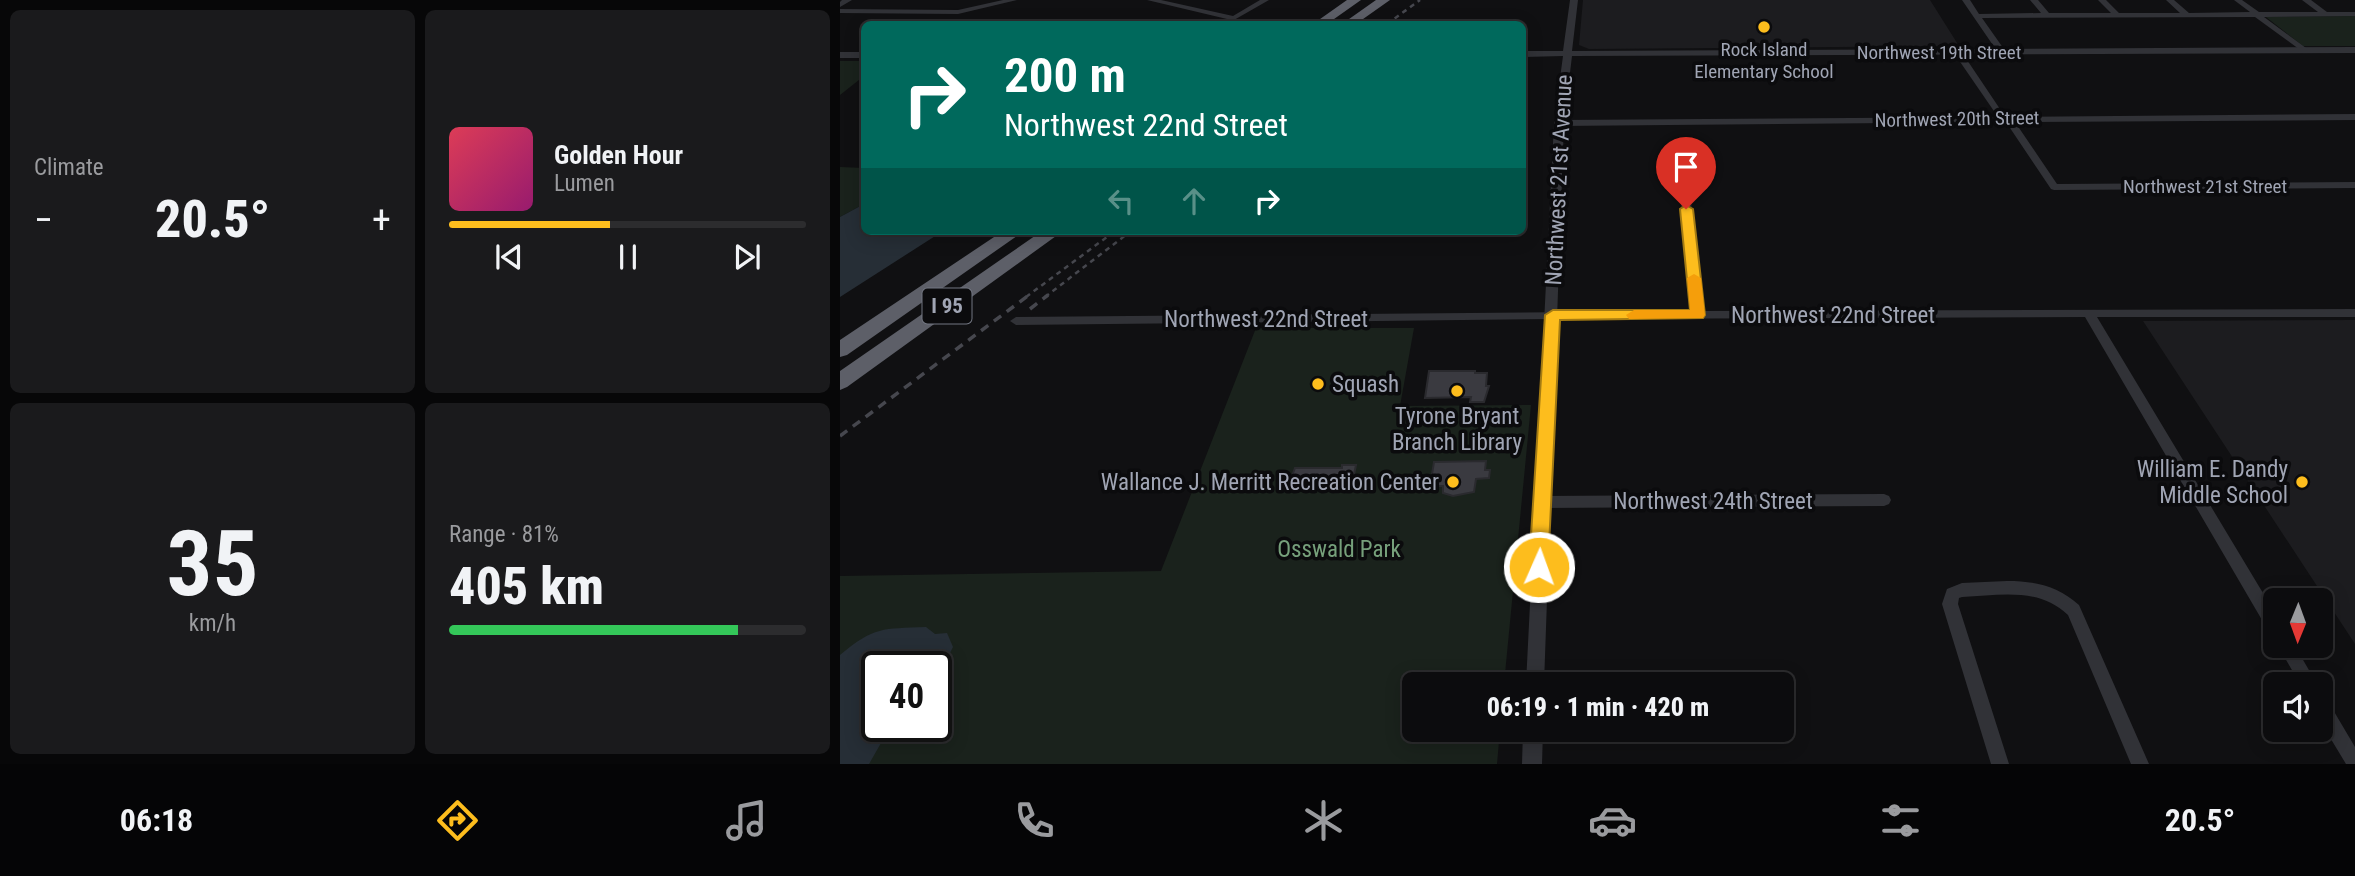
<!DOCTYPE html>
<meta charset="utf-8">
<style>
:root{--surface:#0c0c0e;--page:#1a1a1c;--text:#f1f3f6;--muted:#9a9b9e;--line:#2c2c2e;--accent:#fdbd1d}
body{margin:0;font-family:"Roboto Condensed",sans-serif;background:var(--page);color:var(--text);height:100vh;display:flex;flex-direction:column;font-size:26px;white-space:nowrap}
*{box-sizing:border-box;margin:0}
p{font-size:23px;color:var(--muted)}
.icon{flex:none;width:38px;height:38px;fill:none;stroke:currentColor;stroke-width:2;stroke-linecap:round;stroke-linejoin:round}
.map{position:relative;flex:1;overflow:hidden}
.side{display:flex;flex-direction:column;gap:10px;padding:10px;background:#070708;width:840px}
.side>*{flex:none}
.banner{position:absolute;left:21px;top:21px;width:665px;height:214px;border-radius:10px;box-shadow:0 4px 18px #0003,0 0 0 2px var(--line);background:#00695c;color:#fff;overflow:hidden}
.needle{width:46px;rotate:181deg}
.tools{position:absolute;left:1423px;top:588px;display:grid;gap:14px}
.tools a{display:grid;place-items:center;width:70px;height:70px;border-radius:10px;background:var(--surface);box-shadow:0 4px 18px #0003,0 0 0 2px var(--line);font-size:35px}
.speed{position:absolute;left:21px;top:651px;display:flex;gap:14px;font-size:35px;font-weight:700;text-align:center}
.speed>*{display:grid;place-content:center;width:91px;height:91px;border-radius:50%;background:var(--surface);box-shadow:0 4px 18px #0003,0 0 0 2px var(--line);line-height:1}
.speed .limit{border:4px solid #111;border-radius:10px;background:#fff;color:#111}
.pin{position:absolute;display:grid;place-items:center;width:60px;height:60px;color:#fff;margin:-72px -30px;border-radius:50% 50% 50% 0;rotate:-45deg;box-shadow:0 0 7px #0007}
.pin .icon{rotate:45deg}
.me{position:absolute;width:77px;margin:-38px;rotate:2deg;stroke-linejoin:round;filter:drop-shadow(0 0 5px #0008)}
.turn{display:flex;align-items:center;gap:24px;height:147px;padding:0 28px;font-size:32px}
.turn .icon{width:91px;height:91px;stroke-width:2.5}
.turn b{display:block;font-size:49px;line-height:60px}
.lanes{display:flex;align-items:center;height:66px;padding:0 28px;background:#0003;justify-content:center;gap:35px;direction:ltr}
.lanes .off{opacity:.35}
.big{font-size:52px;font-weight:800;line-height:1.1}
.side .tile{flex:1;display:flex;flex-direction:column;justify-content:center;gap:10px;min-width:0;padding:0 24px;border-radius:10px;background:var(--page)}
.side .dial{align-items:center;gap:0}
.dial b{font-size:91px;line-height:1}
.song{display:flex;align-items:center;gap:21px}
.cover{width:84px;height:84px;border-radius:10px;background:linear-gradient(135deg,hsl(350 70% 55%),hsl(320 70% 35%))}
.played{height:7px;border-radius:4px;background:linear-gradient(90deg,var(--accent) 45%,var(--line) 45%)}
.keys{display:flex;justify-content:space-around;direction:ltr}
.heat{display:flex;justify-content:space-between;align-items:center;font-size:38px;direction:ltr}
.charge{height:10px;border-radius:5px;background:linear-gradient(90deg,#34c759 81%,var(--line) 0)}
.side .tiles{flex:1;display:grid;gap:10px;grid-template-columns:repeat(2,1fr)}
.trip{position:absolute;left:562px;top:672px;width:392px;height:70px;border-radius:10px;background:var(--surface);box-shadow:0 4px 18px #0003,0 0 0 2px var(--line);font-weight:800;line-height:70px;text-align:center}
.tabs{display:flex;height:112px;justify-content:space-around;align-items:center;background:#050506;color:var(--muted)}
.tabs .icon{width:49px;height:49px}
.tabs .current{color:var(--accent)}
.tabs b{font-size:32px;color:var(--text)}
main{display:flex;flex:1;min-height:0}
.map>svg:first-child{display:block}
.built{fill:#1c1c1f}
.green{fill:#1a221c;fill-rule:evenodd}
.water{fill:#262e36}
.building{fill:#3a3a40;stroke:#2a2a2e;stroke-width:2}
.lines{fill:none;stroke-linecap:round;stroke-linejoin:round}
.minor{fill:#313237;fill-rule:evenodd}
.tertiary{fill:#313237;fill-rule:evenodd}
.motorway{fill:#5d5f68;fill-rule:evenodd}
.rail-far1{stroke:#46474e;stroke-width:2.5;stroke-dasharray:5 4.5;stroke-linecap:butt}
.rail{stroke:#46474e;stroke-width:3.5;stroke-dasharray:9 7;stroke-linecap:butt}
.route{fill:#fdbd1d;stroke:#a47b13;stroke-width:2}
.slow{fill:#f59e0b}
.poi-dot{fill:#fdbd1d;stroke:#0b0b0d;stroke-width:2.5}
.labels{text-anchor:middle;dominant-baseline:central;stroke-width:7;stroke-linejoin:round;paint-order:stroke}
.far-poi-label{font-size:19px;fill:#a0a5b4;stroke:#0b0b0d}
.far-street-label{font-size:19px;fill:#a0a5b4;stroke:#0b0b0d}
.shield{fill:#0b0b0d;stroke:#737782;stroke-width:2}
.shield-label{font-size:21px;font-weight:bold;fill:#a0a5b4}
.street-label{font-size:23px;fill:#a0a5b4;stroke:#0b0b0d}
.poi-label{font-size:23px;fill:#a0a5b4;stroke:#0b0b0d;text-anchor:end}
.park-label{font-size:23px;fill:#76a07b;stroke:#0b0b0d}
</style>
<main>
<section class="side">
<div class="tiles">
<div class="tile"><p>Climate</p>
<div class="heat"><a>−</a><b class="big">20.5°</b><a>+</a></div>
</div>
<div class="tile">
<div class="song"><i class="cover"></i><div><b>Golden Hour</b><p>Lumen</p></div></div>
<div class="played"></div>
<div class="keys"><svg class="icon" aria-label="previous" viewBox="0 0 24 24"><path d="M18 5L8 12l10 7zM5 5v14"/></svg><svg class="icon" aria-label="pause" viewBox="0 0 24 24"><path d="M8 5v14M16 5v14"/></svg><svg class="icon" aria-label="next" viewBox="0 0 24 24"><path d="M6 5l10 7-10 7zM19 5v14"/></svg></div>
</div>
<div class="tile dial"><b>35</b><p>km/h</p></div>
<div class="tile"><p>Range · 81%</p><b class="big">405 km</b><div class="charge"></div></div>
</div>
</section>
<div class="map">
<svg width="1515" height="764" viewBox="0 0 1515 764">
<rect width="100%" height="100%" fill="#101012"/>
<path class="built" d="M743,0H1090L1119,46L749,49L739,45Z
M1515,320V644L1303,321Z"/>
<path class="green" d="M1515,16V46H1463L1426,17Z
M0,61H24V76L0,95Z
M0,167L24,168V204L0,217Z
M416,328H574L560,406L691,405L664,684H574V730H660L657,764H0V576L321,571ZM37,667H96V726H37Z"/>
<path class="water" d="M24,204V231H103L0,297V217Z
M86,627L95,634L107,633L113,647L96,680V667H37V726H59L41,743L29,764H0V655C35,626 42,629 86,627Z"/>
<path class="building" d="M589,371H635V373H647L646,386H649L644,402H630L631,397L585,398Z
M646,461L645,470H650L649,478L636,479L634,492L613,496L603,493V486H590L594,462Z
M502,465H516L511,489L478,484H449L455,468H502Z"/>
<g class="lines">
<path class="minor" d="M163,0H177L118,14L0,13V9L118,10Z
M307,0H321L393,16L420,0H429L387,24H379L387,19Z
M1122,0H1130L1139,14L1201,13L1190,0H1198L1209,13H1271L1258,0H1266L1279,13H1340L1326,0H1334L1349,13L1410,12L1394,0H1402L1419,12H1478L1462,0H1471L1487,12H1515V16L1424,17L1466,48L1467,50L1463,52L1415,17L1142,18L1166,52L1162,54H1159Z
M1115,51H1121L1162,112L1169,117L1515,114V120L1175,122L1217,184L1515,182V188L1214,190L1211,189L1166,122L719,126L715,123L719,120L1158,117L1114,53Z
M844,180L849,183L863,311L1515,309V317H1257L1435,613V634L1429,632L1245,317L713,319L176,325L170,321L176,317L852,311L839,183Z
M1044,494L1049,496L1051,500L1049,504L1044,506L702,508L697,506L695,502L697,498L702,496Z
M1167,581C1195,581 1218,586 1239,605L1309,764H1291L1228,615C1198,587 1161,595 1122,597L1119,598L1118,604L1169,764H1151L1102,604L1107,589L1122,583Z
M1438,646H1455L1477,684H1460Z
M1480,696L1486,698L1515,747V764H1506L1480,721Z"/>
<path class="tertiary" d="M2,0H12L0,7V2Z
M730,0H738L732,51L1515,47V53L732,56L724,123L704,684H686L714,123L723,56L682,57V51H723Z
M0,52H24V58H0Z
M683,730H703L702,764H682Z"/>
<path class="motorway" d="M507,0H521L487,24H473Z
M536,0H550L516,24H502Z
M163,231H184L7,355L0,357V340Z
M202,231H223L7,387L0,390V371Z"/>
<path class="rail-far1" d="M547,24L580,0
M186,297L275,231
M205,297L291,231"/>
<path class="rail" d="M190,309L208,295
M0,436L189,295"/>
</g>
<path class="route" d="M846,205L853,209L865,315L863,318L720,320L708,567L705,573L699,575L692,573L689,567L705,315L713,310H850L840,209Z"/>
<path class="slow" d="M854,274L861,278L865,315L863,318L789,319L786,315L794,310H850L847,278Z"/>
<g class="poi-dot">
<circle cx="924" cy="27" r="7"/>
<circle cx="478" cy="384" r="7"/>
<circle cx="617" cy="391" r="7"/>
<circle cx="613" cy="482" r="7"/>
<circle cx="1462" cy="482" r="7"/>
</g>
<g class="labels">
<g class="far-poi-label">
<text x="924" y="49">Rock Island<tspan x="924" dy="22">Elementary School</tspan></text>
</g>
<g class="far-street-label">
<text x="1099" y="52">Northwest 19th Street</text>
<text transform="translate(1117 119) rotate(-1)">Northwest 20th Street</text>
<text x="1365" y="186">Northwest 21st Street</text>
</g>
<rect class="shield" x="82.5" y="288.5" width="49" height="35" rx="5"/>
<g class="shield-label">
<text x="107" y="306">I 95</text>
</g>
<g class="street-label">
<text transform="translate(719 180) rotate(-87)">Northwest 21st Avenue</text>
<text x="993" y="315">Northwest 22nd Street</text>
<text x="426" y="319">Northwest 22nd Street</text>
<text x="873" y="501">Northwest 24th Street</text>
</g>
<g class="poi-label">
<text x="492" y="384" text-anchor="start">Squash</text>
<text x="617" y="416" text-anchor="middle">Tyrone Bryant<tspan x="617" dy="26">Branch Library</tspan></text>
<text x="1448" y="469">William E. Dandy<tspan x="1448" dy="26">Middle School</tspan></text>
<text x="599" y="482">Wallance J. Merritt Recreation Center</text>
</g>
<g class="park-label">
<text x="499" y="549">Osswald Park</text>
</g>
</g>
</svg>
<div class="tools">
<a><svg class="needle" viewBox="-14 -14 28 28"><path d="M0-13l5 13h-10z" fill="#e53935"/><path d="M0 13l5-13h-10z" fill="#9a9b9e"/></svg></a>
<a><svg class="icon" aria-label="sound" viewBox="0 0 24 24"><path d="M4 9h4l5-4v14l-5-4H4zM17 9q2 3 0 6"/></svg></a>
</div>
<div class="speed"><div class="limit">40</div></div>
<div class="pin" style="left:846px;top:209px;background:#d93025"><svg class="icon" aria-label="arrive" viewBox="0 0 24 24"><path d="M6 21V4h12l-3 4 3 4H6"/></svg></div>
<svg class="me" style="left:699px;top:567px" viewBox="-20 -20 40 40"><circle r="17" fill="#fdbd1d" stroke="#fff" stroke-width="3"/><path d="M0-11L8 9 0 5-8 9z" fill="#fff"/></svg>
<div class="trip">06:19 · 1 min · 420 m</div>
<div class="banner">
<div class="turn"><svg class="icon" aria-label="right" viewBox="0 0 24 24"><path d="M7 20v-9h11M14 6l5 5-5 5"/></svg><div><b>200 m</b>Northwest 22nd Street</div></div>
<div class="lanes"><svg class="icon off" aria-label="left" viewBox="0 0 24 24"><path d="M17 20v-9H6M10 6l-5 5 5 5"/></svg><svg class="icon off" aria-label="ahead" viewBox="0 0 24 24"><path d="M12 20V5M6 11l6-6 6 6"/></svg><svg class="icon" aria-label="right" viewBox="0 0 24 24"><path d="M7 20v-9h11M14 6l5 5-5 5"/></svg></div>
</div>
</div>
</main>
<nav class="tabs">
<b>06:18</b>
<svg class="icon current" aria-label="directions" viewBox="0 0 24 24"><path d="M12 3l9 9-9 9-9-9zM9 14v-3h6M13 9l2 2-2 2"/></svg>
<svg class="icon" aria-label="music" viewBox="0 0 24 24"><path d="M9 18V5l10-2v13"/><circle cx="6" cy="18" r="3"/><circle cx="16" cy="16" r="3"/></svg>
<svg class="icon" aria-label="phone" viewBox="0 0 24 24"><path d="M5 4h4l2 5-3 2q2 4 5 5l2-3 5 2v4C11 20 4 13 5 4z"/></svg>
<svg class="icon" aria-label="climate" viewBox="0 0 24 24"><path d="M12 3v18M4 7l16 10M4 17L20 7"/></svg>
<svg class="icon" aria-label="car" viewBox="0 0 24 24"><path d="M5 17H2v-5l4-1 3-4h7l3 4 3 1v5h-3M9 17h6M6 11h13"/><circle cx="7" cy="17" r="2"/><circle cx="17" cy="17" r="2"/></svg>
<svg class="icon" aria-label="filters" viewBox="0 0 24 24"><path d="M4 7h16M4 17h16"/><circle cx="9" cy="7" r="2"/><circle cx="15" cy="17" r="2"/></svg>
<b>20.5°</b>
</nav>
